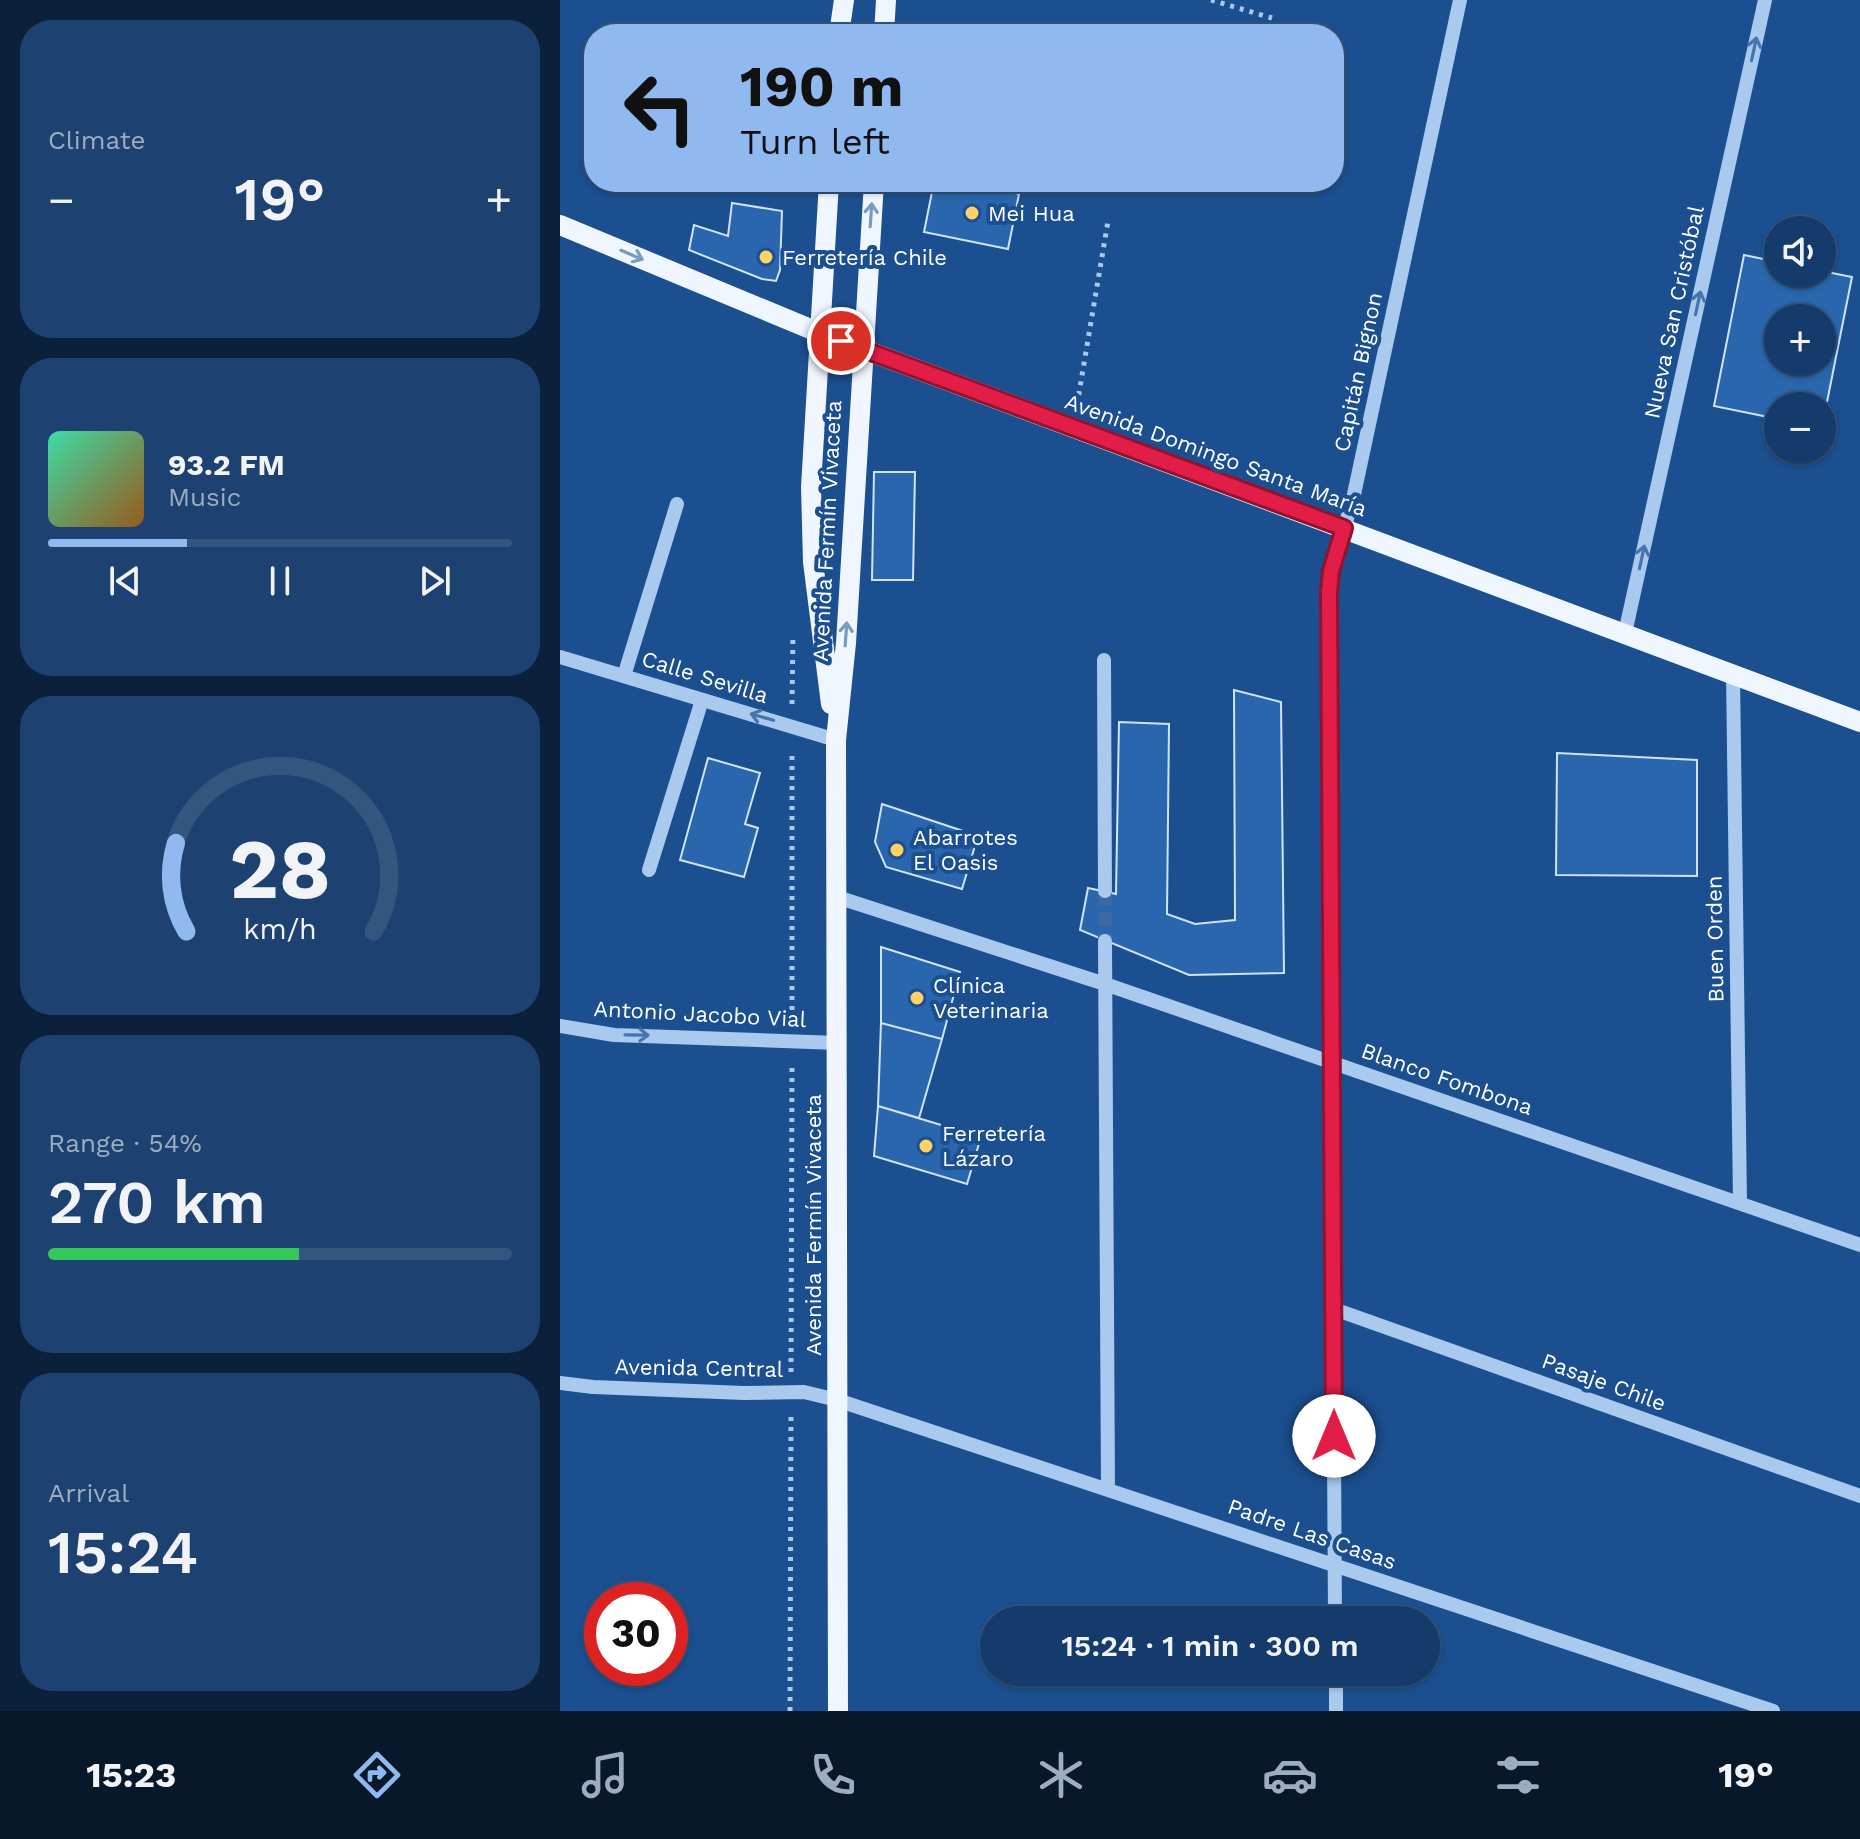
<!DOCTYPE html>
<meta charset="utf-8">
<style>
:root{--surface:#143b6b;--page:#1d4271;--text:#f1f3f6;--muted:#9dadc1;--line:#33557e;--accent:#90b9f0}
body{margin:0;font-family:"Work Sans",sans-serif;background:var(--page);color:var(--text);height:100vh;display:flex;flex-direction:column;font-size:30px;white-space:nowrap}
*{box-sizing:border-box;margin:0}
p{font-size:26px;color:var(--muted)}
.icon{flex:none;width:44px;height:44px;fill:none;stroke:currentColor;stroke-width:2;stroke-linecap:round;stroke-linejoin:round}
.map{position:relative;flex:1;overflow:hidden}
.sheet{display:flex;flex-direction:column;gap:20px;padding:20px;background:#0b203b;width:560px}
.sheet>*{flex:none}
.top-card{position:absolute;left:24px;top:24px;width:760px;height:168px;border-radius:32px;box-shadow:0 2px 6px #0004,0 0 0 2px var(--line);background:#90b9f0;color:#111;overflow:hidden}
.buttons{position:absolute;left:1204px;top:216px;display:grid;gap:16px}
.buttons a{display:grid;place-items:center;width:72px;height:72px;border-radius:50%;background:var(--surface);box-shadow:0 2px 6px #0004,0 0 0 2px var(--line);font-size:40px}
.speed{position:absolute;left:24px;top:1582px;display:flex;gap:16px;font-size:40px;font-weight:700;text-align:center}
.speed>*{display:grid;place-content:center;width:104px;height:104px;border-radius:50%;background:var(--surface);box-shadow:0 2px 6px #0004,0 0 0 2px var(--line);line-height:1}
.speed .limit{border:12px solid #d22;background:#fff;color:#111}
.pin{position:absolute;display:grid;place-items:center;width:68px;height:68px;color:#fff;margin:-34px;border:4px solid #fff;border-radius:50%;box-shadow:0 2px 8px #0007}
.me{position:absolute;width:88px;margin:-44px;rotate:0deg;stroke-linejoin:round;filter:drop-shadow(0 0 6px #0008)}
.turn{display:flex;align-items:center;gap:28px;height:168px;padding:0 24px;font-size:36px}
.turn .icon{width:104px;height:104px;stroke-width:2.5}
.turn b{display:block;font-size:56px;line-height:68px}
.big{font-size:60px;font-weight:600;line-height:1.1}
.sheet .card{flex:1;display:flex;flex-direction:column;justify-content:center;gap:12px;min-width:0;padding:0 28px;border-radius:32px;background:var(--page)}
.sheet .dial{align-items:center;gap:0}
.dial svg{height:208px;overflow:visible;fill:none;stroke:var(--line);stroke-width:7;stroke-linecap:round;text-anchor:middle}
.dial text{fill:var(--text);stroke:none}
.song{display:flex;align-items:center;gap:24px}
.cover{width:96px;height:96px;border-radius:12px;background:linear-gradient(135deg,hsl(160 70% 55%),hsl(30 70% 35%))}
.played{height:8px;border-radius:4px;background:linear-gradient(90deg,var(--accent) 30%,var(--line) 30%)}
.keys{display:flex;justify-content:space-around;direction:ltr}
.heat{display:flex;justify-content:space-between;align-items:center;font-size:44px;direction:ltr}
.charge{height:12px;border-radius:6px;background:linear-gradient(90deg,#34c759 54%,var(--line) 0)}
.trip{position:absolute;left:420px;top:1606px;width:460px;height:80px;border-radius:40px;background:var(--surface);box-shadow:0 2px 6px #0004,0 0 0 2px var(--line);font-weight:600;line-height:80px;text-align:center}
.menu{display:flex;height:128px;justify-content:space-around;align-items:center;background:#08182b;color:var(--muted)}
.menu .icon{width:56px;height:56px}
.menu .current{color:var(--accent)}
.menu b{font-size:36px;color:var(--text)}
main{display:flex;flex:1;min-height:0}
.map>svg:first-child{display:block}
.building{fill:#2a66ad;stroke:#cfe3fa;stroke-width:2;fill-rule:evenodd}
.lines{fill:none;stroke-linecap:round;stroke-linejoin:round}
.minor-tunnel{stroke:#3d69a0;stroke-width:14;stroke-dasharray:14 7;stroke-linecap:butt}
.path{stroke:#a9c9ee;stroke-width:5;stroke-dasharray:4 6;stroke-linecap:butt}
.minor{stroke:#a9c9ee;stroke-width:14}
.major{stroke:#f0f6ff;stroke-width:20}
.oneway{stroke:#4674ac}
.oneway2{stroke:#7b9ac1}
.route-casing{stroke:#92132f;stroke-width:20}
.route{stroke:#e11d48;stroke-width:14}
.poi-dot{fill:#ffd166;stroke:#1b4f8f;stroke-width:3}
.labels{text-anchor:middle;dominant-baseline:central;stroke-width:8;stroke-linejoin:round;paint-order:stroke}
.poi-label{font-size:22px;fill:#fff;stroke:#1b4f8f;text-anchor:start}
.street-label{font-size:22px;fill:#fff;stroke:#1b4f8f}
</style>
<main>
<section class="sheet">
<div class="card"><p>Climate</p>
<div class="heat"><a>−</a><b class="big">19°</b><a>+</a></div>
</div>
<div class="card">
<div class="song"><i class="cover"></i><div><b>93.2 FM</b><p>Music</p></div></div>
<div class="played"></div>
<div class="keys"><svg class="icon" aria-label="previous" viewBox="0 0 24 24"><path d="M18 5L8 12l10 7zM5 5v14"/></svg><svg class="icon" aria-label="pause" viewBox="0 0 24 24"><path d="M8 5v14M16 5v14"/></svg><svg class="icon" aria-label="next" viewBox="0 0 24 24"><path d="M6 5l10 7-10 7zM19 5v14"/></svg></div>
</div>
<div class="card dial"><svg viewBox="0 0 100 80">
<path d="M14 69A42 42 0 1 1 86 69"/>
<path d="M14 69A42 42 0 0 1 10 35" stroke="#90b9f0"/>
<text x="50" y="56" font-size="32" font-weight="700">28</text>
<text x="50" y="72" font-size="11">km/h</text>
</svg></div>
<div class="card"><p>Range · 54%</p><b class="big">270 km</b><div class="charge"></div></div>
<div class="card"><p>Arrival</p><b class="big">15:24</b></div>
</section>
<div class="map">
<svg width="1300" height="1711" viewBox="0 0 1300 1711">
<rect width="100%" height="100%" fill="#1b4f8f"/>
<path class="building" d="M374,182H404L459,194L448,249L364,232Z
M172,203L222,211L220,270L216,281L202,279L129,250L134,225L168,236Z
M1184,255L1218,262V274H1262V271L1292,277L1262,427V406H1218V419L1154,406ZM1218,318H1262V362H1218Z
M314,472H355L353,580H312Z
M674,690L721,702L724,973L629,975L520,930L528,888L556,894L559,722L609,724L607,914L635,924L675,920Z
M997,753L1137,760V876L996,875Z
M148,758L200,773L185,824L198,828L184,877L120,860Z
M322,804L418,836L402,889L326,867L315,842Z
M321,947L400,972L382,1039L321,1023Z
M321,1023L382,1039L359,1118L318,1106Z
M318,1106L421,1137L407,1184L314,1156Z"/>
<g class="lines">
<path class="minor-tunnel" d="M545,891V941"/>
<path class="path" d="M651,0L712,18
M517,405L548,221
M232,704L233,634
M232,1020V750
M231,1372L232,1062
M230,1711L231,1414"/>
<path class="minor" d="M1065,633L1205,0
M0,657L276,740
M544,660L545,891
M1173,674L1180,1203
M64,676L117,504
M89,870L142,700
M277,897L545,984L1300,1245
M545,941L548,1489
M0,1026L54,1035L278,1043
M774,1309L1300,1496
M0,1383L33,1387L184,1393L244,1392L277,1400L1213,1711
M775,1620L769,592L771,571L793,499L900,0
M776,1672V1711"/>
<path class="major" d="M279,34L284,0
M324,34L326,0
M269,182L251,487L253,562L271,704
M0,225L260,333L1300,722
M278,1711L276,740L286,643L314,182"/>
</g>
<defs><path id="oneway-shaft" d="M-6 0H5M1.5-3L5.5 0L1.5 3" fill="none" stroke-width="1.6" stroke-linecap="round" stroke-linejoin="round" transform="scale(2)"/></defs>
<g class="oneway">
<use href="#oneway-shaft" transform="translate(1194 49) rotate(-78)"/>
<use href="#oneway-shaft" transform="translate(1138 303) rotate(-78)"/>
<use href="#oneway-shaft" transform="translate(1082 557) rotate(-78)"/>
<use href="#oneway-shaft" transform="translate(202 717) rotate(-164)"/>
<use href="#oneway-shaft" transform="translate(77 1035) rotate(1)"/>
</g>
<g class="oneway2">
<use href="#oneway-shaft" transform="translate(311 215) rotate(-86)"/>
<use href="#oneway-shaft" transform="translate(72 255) rotate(23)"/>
<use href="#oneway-shaft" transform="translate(286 634) rotate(-86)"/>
</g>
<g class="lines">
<defs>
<path id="route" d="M281,341L784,528L771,571L769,592L774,1436"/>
</defs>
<use href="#route" class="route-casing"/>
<use href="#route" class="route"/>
</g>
<g class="poi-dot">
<circle cx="412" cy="213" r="8"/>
<circle cx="206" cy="257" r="8"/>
<circle cx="337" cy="850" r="8"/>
<circle cx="357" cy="998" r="8"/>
<circle cx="366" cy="1146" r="8"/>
</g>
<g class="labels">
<g class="poi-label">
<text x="428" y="213">Mei Hua</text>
<text x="222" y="257">Ferretería Chile</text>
<text x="353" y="837">Abarrotes<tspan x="353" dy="25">El Oasis</tspan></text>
<text x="373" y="985">Clínica<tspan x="373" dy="25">Veterinaria</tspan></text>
<text x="382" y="1133">Ferretería<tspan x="382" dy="25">Lázaro</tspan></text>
</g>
<g class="street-label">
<text transform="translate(1114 312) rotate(-78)">Nueva San Cristóbal</text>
<text transform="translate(798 372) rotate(-78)">Capitán Bignon</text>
<text transform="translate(656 455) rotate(20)">Avenida Domingo Santa María</text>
<text transform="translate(267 531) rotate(-87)">Avenida Fermín Vivaceta</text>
<text transform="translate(145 677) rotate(17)">Calle Sevilla</text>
<text transform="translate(1155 939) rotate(-91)">Buen Orden</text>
<text transform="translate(140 1014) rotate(3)">Antonio Jacobo Vial</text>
<text transform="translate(887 1079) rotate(19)">Blanco Fombona</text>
<text transform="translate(253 1225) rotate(-90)">Avenida Fermín Vivaceta</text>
<text transform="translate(139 1368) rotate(1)">Avenida Central</text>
<text transform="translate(1044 1382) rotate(20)">Pasaje Chile</text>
<text transform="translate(752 1534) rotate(19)">Padre Las Casas</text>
</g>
</g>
</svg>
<div class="buttons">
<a><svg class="icon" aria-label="sound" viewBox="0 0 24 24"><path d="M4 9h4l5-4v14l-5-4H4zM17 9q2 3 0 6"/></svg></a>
<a>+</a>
<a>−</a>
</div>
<div class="speed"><div class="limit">30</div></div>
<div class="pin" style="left:281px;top:341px;background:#d93025"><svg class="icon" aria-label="arrive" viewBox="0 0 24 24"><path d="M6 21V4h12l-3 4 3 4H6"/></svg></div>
<svg class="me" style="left:774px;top:1436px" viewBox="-20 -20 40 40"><circle r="19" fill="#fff"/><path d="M0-13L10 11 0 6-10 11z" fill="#e11d48"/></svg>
<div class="trip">15:24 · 1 min · 300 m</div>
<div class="top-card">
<div class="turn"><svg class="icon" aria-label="left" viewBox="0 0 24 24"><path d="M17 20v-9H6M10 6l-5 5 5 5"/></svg><div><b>190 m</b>Turn left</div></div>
</div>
</div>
</main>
<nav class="menu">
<b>15:23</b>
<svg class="icon current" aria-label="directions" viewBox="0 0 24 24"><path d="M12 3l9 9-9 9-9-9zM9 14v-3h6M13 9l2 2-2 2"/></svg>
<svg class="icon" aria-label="music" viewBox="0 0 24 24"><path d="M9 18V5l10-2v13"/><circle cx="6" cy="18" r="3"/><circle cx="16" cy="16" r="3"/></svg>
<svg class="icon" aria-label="phone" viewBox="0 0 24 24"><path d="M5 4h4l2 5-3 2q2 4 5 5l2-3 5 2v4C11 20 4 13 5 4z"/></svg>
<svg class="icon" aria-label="climate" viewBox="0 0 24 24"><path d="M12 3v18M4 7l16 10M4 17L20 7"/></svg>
<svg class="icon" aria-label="car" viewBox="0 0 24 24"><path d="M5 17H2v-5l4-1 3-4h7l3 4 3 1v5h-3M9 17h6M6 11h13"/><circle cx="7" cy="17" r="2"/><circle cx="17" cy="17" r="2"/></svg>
<svg class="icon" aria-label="filters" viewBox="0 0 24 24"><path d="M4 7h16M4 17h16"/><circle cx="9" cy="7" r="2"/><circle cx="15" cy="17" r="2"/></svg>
<b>19°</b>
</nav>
